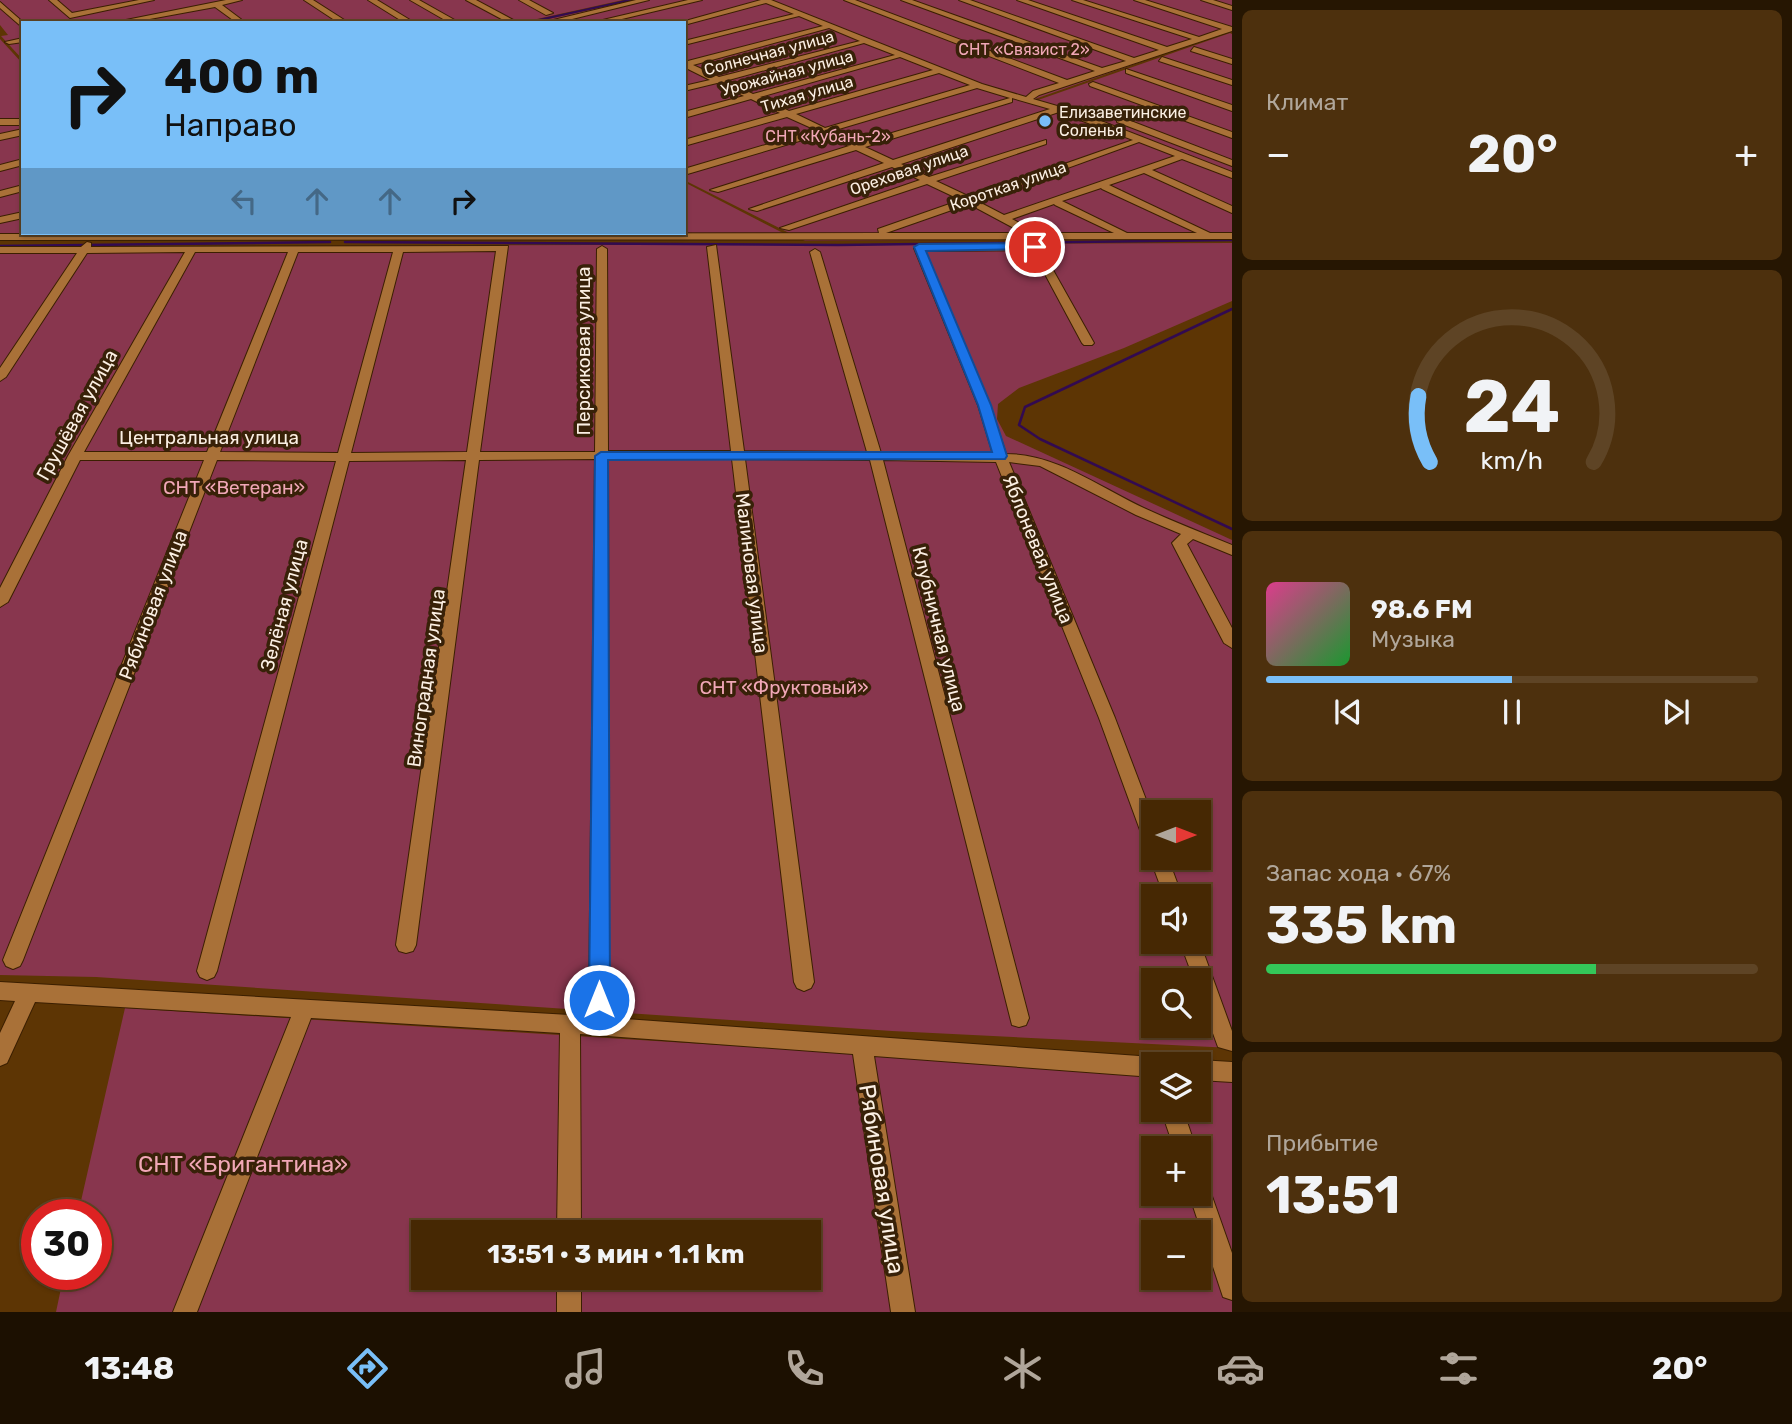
<!DOCTYPE html>
<html lang="ru">
<meta charset="utf-8">
<style>
:root{--surface:#462803;--page:#4d300d;--text:#f1f3f6;--muted:#b0a69a;--line:#5e4425;--accent:#79bff8}
body{margin:0;font-family:Rubik,sans-serif;background:var(--page);color:var(--text);height:100vh;display:flex;flex-direction:column;font-size:26px;white-space:nowrap}
*{box-sizing:border-box;margin:0}
p{font-size:23px;color:var(--muted)}
.icon{flex:none;width:38px;height:38px;fill:none;stroke:currentColor;stroke-width:2;stroke-linecap:round;stroke-linejoin:round}
.map{position:relative;flex:1;overflow:hidden}
.sheet{display:flex;flex-direction:column;gap:10px;padding:10px;background:#261602;width:560px}
.sheet>*{flex:none}
.hud{position:absolute;left:21px;top:21px;width:665px;height:214px;border-radius:0px;box-shadow:0 2px 5px #0004,0 0 0 2px var(--line);background:#79bff8;color:#111;overflow:hidden}
.needle{width:46px;rotate:90deg}
.buttons{position:absolute;left:1141px;top:800px;display:grid;gap:14px}
.buttons a{display:grid;place-items:center;width:70px;height:70px;border-radius:0px;background:var(--surface);box-shadow:0 2px 5px #0004,0 0 0 2px var(--line);font-size:35px}
.speed{position:absolute;left:21px;top:1199px;display:flex;gap:14px;font-size:35px;font-weight:700;text-align:center}
.speed>*{display:grid;place-content:center;width:91px;height:91px;border-radius:50%;background:var(--surface);box-shadow:0 2px 5px #0004,0 0 0 2px var(--line);line-height:1}
.speed .limit{border:10px solid #d22;background:#fff;color:#111}
.pin{position:absolute;display:grid;place-items:center;width:60px;height:60px;color:#fff;margin:-30px;border:4px solid #fff;border-radius:50%;box-shadow:0 2px 7px #0007}
.me{position:absolute;width:77px;margin:-38px;rotate:0deg;stroke-linejoin:round;filter:drop-shadow(0 0 5px #0008)}
.turn{display:flex;align-items:center;gap:24px;height:147px;padding:0 28px;font-size:32px}
.turn .icon{width:91px;height:91px;stroke-width:2.5}
.turn b{display:block;font-size:49px;line-height:60px}
.lanes{display:flex;align-items:center;height:66px;padding:0 28px;background:#0003;justify-content:center;gap:35px;direction:ltr}
.lanes .off{opacity:.35}
.big{font-size:52px;font-weight:700;line-height:1.1}
.sheet .tile{flex:1;display:flex;flex-direction:column;justify-content:center;gap:10px;min-width:0;padding:0 24px;border-radius:10px;background:var(--page)}
.sheet .dial{align-items:center;gap:0}
.dial svg{height:182px;overflow:visible;fill:none;stroke:var(--line);stroke-width:7;stroke-linecap:round;text-anchor:middle}
.dial text{fill:var(--text);stroke:none}
.song{display:flex;align-items:center;gap:21px}
.cover{width:84px;height:84px;border-radius:10px;background:linear-gradient(135deg,hsl(330 70% 55%),hsl(130 70% 35%))}
.played{height:7px;border-radius:4px;background:linear-gradient(90deg,var(--accent) 50%,var(--line) 50%)}
.keys{display:flex;justify-content:space-around;direction:ltr}
.heat{display:flex;justify-content:space-between;align-items:center;font-size:38px;direction:ltr}
.charge{height:10px;border-radius:5px;background:linear-gradient(90deg,#34c759 67%,var(--line) 0)}
.trip{position:absolute;left:411px;top:1220px;width:410px;height:70px;border-radius:0px;background:var(--surface);box-shadow:0 2px 5px #0004,0 0 0 2px var(--line);font-weight:700;line-height:70px;text-align:center}
.dock{display:flex;height:112px;justify-content:space-around;align-items:center;background:#1c1001;color:var(--muted)}
.dock .icon{width:49px;height:49px}
.dock .selected{color:var(--accent)}
.dock b{font-size:32px;color:var(--text)}
main{display:flex;flex:1;min-height:0}
.map>svg:first-child{display:block}
.green{fill:#88364e;fill-rule:evenodd}
.lines{fill:none;stroke-linecap:round;stroke-linejoin:round}
.stream-far1{stroke:#320a51;stroke-width:2}
.stream{stroke:#320a51;stroke-width:2.5}
.minor-casing{stroke:#3b1f00;stroke-width:2}
.minor{fill:#a97138;fill-rule:evenodd}
.route{fill:#1a73e8;stroke:#114b97;stroke-width:2}
.poi-dot{fill:#79bff8;stroke:#382108;stroke-width:2.5}
.labels{text-anchor:middle;dominant-baseline:central;stroke-width:7;stroke-linejoin:round;paint-order:stroke}
.far-park-label{font-size:16px;fill:#f1a7b7;stroke:#382108}
.far-street-label{font-size:16px;fill:#fbefe3;stroke:#382108}
.far-poi-label{font-size:16px;fill:#fbefe3;stroke:#382108;text-anchor:start}
.street-label{font-size:19px;fill:#fbefe3;stroke:#382108}
.park-label{font-size:19px;fill:#f1a7b7;stroke:#382108}
.near-park-label{font-size:23px;fill:#f1a7b7;stroke:#382108}
.near-street-label{font-size:23px;fill:#fbefe3;stroke:#382108}
</style>
<main>
<div class="map">
<svg width="1232" height="1312" viewBox="0 0 1232 1312">
<rect width="100%" height="100%" fill="#5d3504"/>
<path class="green" d="M0,0H623L519,23H23V60L1,36L8,35L0,25Z
M635,0H768L854,33L772,0H1232V27L1161,5L1232,30L1035,99L1011,96L1034,100L1232,173V238L805,241L684,180V23H530Z
M1230,33L1232,34V172L1079,112L1038,100Z
M0,39L23,64V233H170L176,240H0Z
M684,182L783,233H178H684Z
M1232,243V301L1124,348L1019,388L998,404L997,419L1006,436L1232,540V1048L892,1031L96,977L0,975V247ZM1153,812H1199V858H1153ZM1153,896H1199V942H1153ZM1153,980H1199V1026H1153Z
M125,1008L1153,1072V1110H1199V1075L1232,1077V1312H56L64,1274H96V1214H78ZM1153,1148H1199V1194H1153ZM424,1232H808V1278H424ZM1153,1232H1199V1278H1153Z"/>
<g class="lines">
<path class="stream-far1" d="M525,23L630,0"/>
<path class="stream" d="M345,242L838,245L1232,240
M0,246L330,242
M1232,309L1025,407L1019,425L1040,439L1232,529"/>
<defs>
<path id="minor" d="M49,0H57L72,13L139,0H154L70,18Z
M226,0H242L222,5L246,23H237L215,7L128,23H111Z
M304,0H313L349,23H339Z
M368,0H377L415,23H405Z
M410,0H419L460,23H450Z
M466,0H476L517,22L509,23Z
M519,0H529L553,13L546,15Z
M636,0H649L556,23H541Z
M688,0H702L605,23H590Z
M761,0H771L982,84L1026,97L1033,91L1059,83L844,0H855L1067,80L1095,71L901,0H912L1102,68L1126,61L959,0H970L1134,58L1159,50L1017,0H1028L1167,47L1192,39L1072,0H1083L1199,37L1222,29L1134,0H1145L1232,27V31L1039,95L1033,99L1078,112L1232,172V178L1182,159L1152,170L1232,206V213L1144,173L1109,185L1210,233H1232V239L0,240V234L879,233L878,229L961,200L927,184L789,230L780,228L920,180L892,167L757,211L749,209L884,163L856,150L718,192L710,190L849,146L823,134L684,175V169L816,130L787,117L684,146V140L780,113L751,99L684,118V112L744,96L717,83L684,91V86L710,80L684,67V62L823,26L799,16L684,45V41L794,14L766,3L684,25L678,23ZM829,28L860,41L719,77L693,65ZM864,43L895,55L753,94L725,81ZM900,57L933,70L789,111L760,97ZM939,73L970,85L825,128L796,114ZM977,88L1010,98L858,143L832,131ZM1012,98L1050,109L893,160L865,147L1012,102ZM1059,112L1133,140L970,197L936,181L1046,144V140L929,177L901,164ZM1139,142L1175,156L1004,215L977,201ZM1101,188L1102,189L1197,233H1127L1062,201ZM969,204L1023,233H885H886ZM1054,204L1055,205L1114,233H1038L1012,219Z
M1201,0H1213L1232,6V10Z
M0,2L24,23L23,28L0,8Z
M23,38V42L9,44L5,42Z
M1194,47L1232,59V64L1191,51Z
M1162,57L1232,80V85L1159,61Z
M1126,69L1232,105V111L1126,73Z
M1093,82L1232,132V138L1090,86L1089,84Z
M1117,118H1123L1232,160V166L1117,122Z
M0,119H23V125H0Z
M23,129V135L0,140V134Z
M23,159V165L0,171V165Z
M23,185V191L0,197V191Z
M23,212V218L0,223V217Z
M87,242L91,243V247L508,246L480,452H595L597,249L602,246L607,249L608,451H731L707,247L716,245L744,451L867,452L810,252L815,249L820,252L881,453L993,454L978,405L914,248L919,245H1039L1094,343L1092,345H1084L1082,343L1032,250L925,251L990,405L1006,454C1058,454 1100,488 1146,509C1174,522 1203,533 1232,545V555L1193,539L1187,544L1232,628V648L1224,643L1172,543L1181,534L1136,515L1040,466L1009,462L1115,718L1153,818V848L1147,846L1144,841L1099,718L996,462L883,460L1029,1018L1026,1025L1019,1027L1012,1025L870,460L745,459L814,982L811,988L804,991L797,988L794,982L732,459H608L609,1000L606,1006L599,1009L592,1006L589,1000L595,459L479,460L416,945L413,951L406,953L399,951L396,945L466,460L349,461L217,971L214,977L207,980L200,977L197,971L336,461L217,460L23,960L20,966L13,969L6,966L3,960L204,460H80L8,602L0,607V588L68,456L185,252L87,253L6,377L0,381V368L77,253H0V247H81ZM496,251L467,452L351,453L403,252ZM195,252H288L207,452H84ZM298,252H393L338,453L220,452Z
M1153,852V858H1168L1182,896H1164L1150,858Z
M1199,940L1232,1031V1051L1218,1047L1199,995V980H1194L1180,942Z
M0,982L570,1015L1153,1057L1160,1060L1162,1064H1153V1077L874,1056L915,1312H891L853,1054L580,1034L581,1232H557L560,1033L311,1018L197,1312H173L291,1017L35,1002L7,1063L0,1066V1033L15,1001L0,1000Z
M1199,1060L1232,1062V1082L1199,1080V1064H1191Z
M1161,1110H1183L1196,1148H1174Z
M1199,1179L1207,1182L1232,1253V1300L1223,1297L1220,1288L1189,1194H1199Z
M557,1278H581V1312H557Z"/>
</defs>
<use href="#minor" class="minor-casing"/>
<use href="#minor" class="minor"/>
</g>
<path class="route" d="M1035,243L1040,247L1039,249L926,251L991,405L1007,456L1005,459L608,460L610,1000L607,1007L599,1010L592,1007L589,1000L595,456L601,452H992L978,405L914,247L919,244Z"/>
<circle class="poi-dot" cx="1045" cy="121" r="7"/>
<g class="labels">
<g class="far-park-label">
<text x="1024" y="49">СНТ «Связист 2»</text>
<text x="828" y="136">СНТ «Кубань-2»</text>
</g>
<g class="far-street-label">
<text transform="translate(769 53) rotate(-15)">Солнечная улица</text>
<text transform="translate(787 73) rotate(-15)">Урожайная улица</text>
<text transform="translate(807 94) rotate(-16)">Тихая улица</text>
<text transform="translate(909 170) rotate(-19)">Ореховая улица</text>
<text transform="translate(1008 186) rotate(-19)">Короткая улица</text>
</g>
<g class="far-poi-label">
<text x="1059" y="112">Елизаветинские<tspan x="1059" dy="18">Соленья</tspan></text>
</g>
<g class="street-label">
<text transform="translate(583 351) rotate(-90)">Персиковая улица</text>
<text transform="translate(77 415) rotate(-61)">Грушёвая улица</text>
<text x="209" y="437">Центральная улица</text>
<text transform="translate(1038 549) rotate(68)">Яблоневая улица</text>
<text transform="translate(752 573) rotate(83)">Малиновая улица</text>
<text transform="translate(153 605) rotate(-69)">Рябиновая улица</text>
<text transform="translate(284 605) rotate(-75)">Зелёная улица</text>
<text transform="translate(939 629) rotate(76)">Клубничная улица</text>
<text transform="translate(426 678) rotate(-82)">Виноградная улица</text>
</g>
<g class="park-label">
<text x="234" y="487">СНТ «Ветеран»</text>
<text x="784" y="687">СНТ «Фруктовый»</text>
</g>
<g class="near-park-label">
<text x="243" y="1164">СНТ «Бригантина»</text>
</g>
<g class="near-street-label">
<text transform="translate(882 1179) rotate(81)">Рябиновая улица</text>
</g>
</g>
</svg>
<div class="buttons">
<a><svg class="needle" viewBox="-14 -14 28 28"><path d="M0-13l5 13h-10z" fill="#e53935"/><path d="M0 13l5-13h-10z" fill="#b0a69a"/></svg></a>
<a><svg class="icon" aria-label="sound" viewBox="0 0 24 24"><path d="M4 9h4l5-4v14l-5-4H4zM17 9q2 3 0 6"/></svg></a>
<a><svg class="icon" aria-label="search" viewBox="0 0 24 24"><circle cx="10" cy="10" r="6"/><path d="M15 15l6 6"/></svg></a>
<a><svg class="icon" aria-label="layers" viewBox="0 0 24 24"><path d="M12 4l9 5-9 5-9-5zM3 14l9 5 9-5"/></svg></a>
<a>+</a>
<a>−</a>
</div>
<div class="speed"><div class="limit">30</div></div>
<div class="pin" style="left:1035px;top:247px;background:#d93025"><svg class="icon" aria-label="arrive" viewBox="0 0 24 24"><path d="M6 21V4h12l-3 4 3 4H6"/></svg></div>
<svg class="me" style="left:599px;top:1000px" viewBox="-20 -20 40 40"><circle r="17" fill="#1a73e8" stroke="#fff" stroke-width="3"/><path d="M0-11L8 9 0 5-8 9z" fill="#fff"/></svg>
<div class="trip">13:51 · 3 мин · 1.1 km</div>
<div class="hud">
<div class="turn"><svg class="icon" aria-label="right" viewBox="0 0 24 24"><path d="M7 20v-9h11M14 6l5 5-5 5"/></svg><div><b>400 m</b>Направо</div></div>
<div class="lanes"><svg class="icon off" aria-label="left" viewBox="0 0 24 24"><path d="M17 20v-9H6M10 6l-5 5 5 5"/></svg><svg class="icon off" aria-label="ahead" viewBox="0 0 24 24"><path d="M12 20V5M6 11l6-6 6 6"/></svg><svg class="icon off" aria-label="ahead" viewBox="0 0 24 24"><path d="M12 20V5M6 11l6-6 6 6"/></svg><svg class="icon" aria-label="right" viewBox="0 0 24 24"><path d="M7 20v-9h11M14 6l5 5-5 5"/></svg></div>
</div>
</div>
<section class="sheet">
<div class="tile"><p>Климат</p>
<div class="heat"><a>−</a><b class="big">20°</b><a>+</a></div>
</div>
<div class="tile dial"><svg viewBox="0 0 100 80">
<path d="M14 69A42 42 0 1 1 86 69"/>
<path d="M14 69A42 42 0 0 1 9 40" stroke="#79bff8"/>
<text x="50" y="56" font-size="32" font-weight="700">24</text>
<text x="50" y="72" font-size="11">km/h</text>
</svg></div>
<div class="tile">
<div class="song"><i class="cover"></i><div><b>98.6 FM</b><p>Музыка</p></div></div>
<div class="played"></div>
<div class="keys"><svg class="icon" aria-label="previous" viewBox="0 0 24 24"><path d="M18 5L8 12l10 7zM5 5v14"/></svg><svg class="icon" aria-label="pause" viewBox="0 0 24 24"><path d="M8 5v14M16 5v14"/></svg><svg class="icon" aria-label="next" viewBox="0 0 24 24"><path d="M6 5l10 7-10 7zM19 5v14"/></svg></div>
</div>
<div class="tile"><p>Запас хода · 67%</p><b class="big">335 km</b><div class="charge"></div></div>
<div class="tile"><p>Прибытие</p><b class="big">13:51</b></div>
</section>
</main>
<nav class="dock">
<b>13:48</b>
<svg class="icon selected" aria-label="directions" viewBox="0 0 24 24"><path d="M12 3l9 9-9 9-9-9zM9 14v-3h6M13 9l2 2-2 2"/></svg>
<svg class="icon" aria-label="music" viewBox="0 0 24 24"><path d="M9 18V5l10-2v13"/><circle cx="6" cy="18" r="3"/><circle cx="16" cy="16" r="3"/></svg>
<svg class="icon" aria-label="phone" viewBox="0 0 24 24"><path d="M5 4h4l2 5-3 2q2 4 5 5l2-3 5 2v4C11 20 4 13 5 4z"/></svg>
<svg class="icon" aria-label="climate" viewBox="0 0 24 24"><path d="M12 3v18M4 7l16 10M4 17L20 7"/></svg>
<svg class="icon" aria-label="car" viewBox="0 0 24 24"><path d="M5 17H2v-5l4-1 3-4h7l3 4 3 1v5h-3M9 17h6M6 11h13"/><circle cx="7" cy="17" r="2"/><circle cx="17" cy="17" r="2"/></svg>
<svg class="icon" aria-label="filters" viewBox="0 0 24 24"><path d="M4 7h16M4 17h16"/><circle cx="9" cy="7" r="2"/><circle cx="15" cy="17" r="2"/></svg>
<b>20°</b>
</nav>
